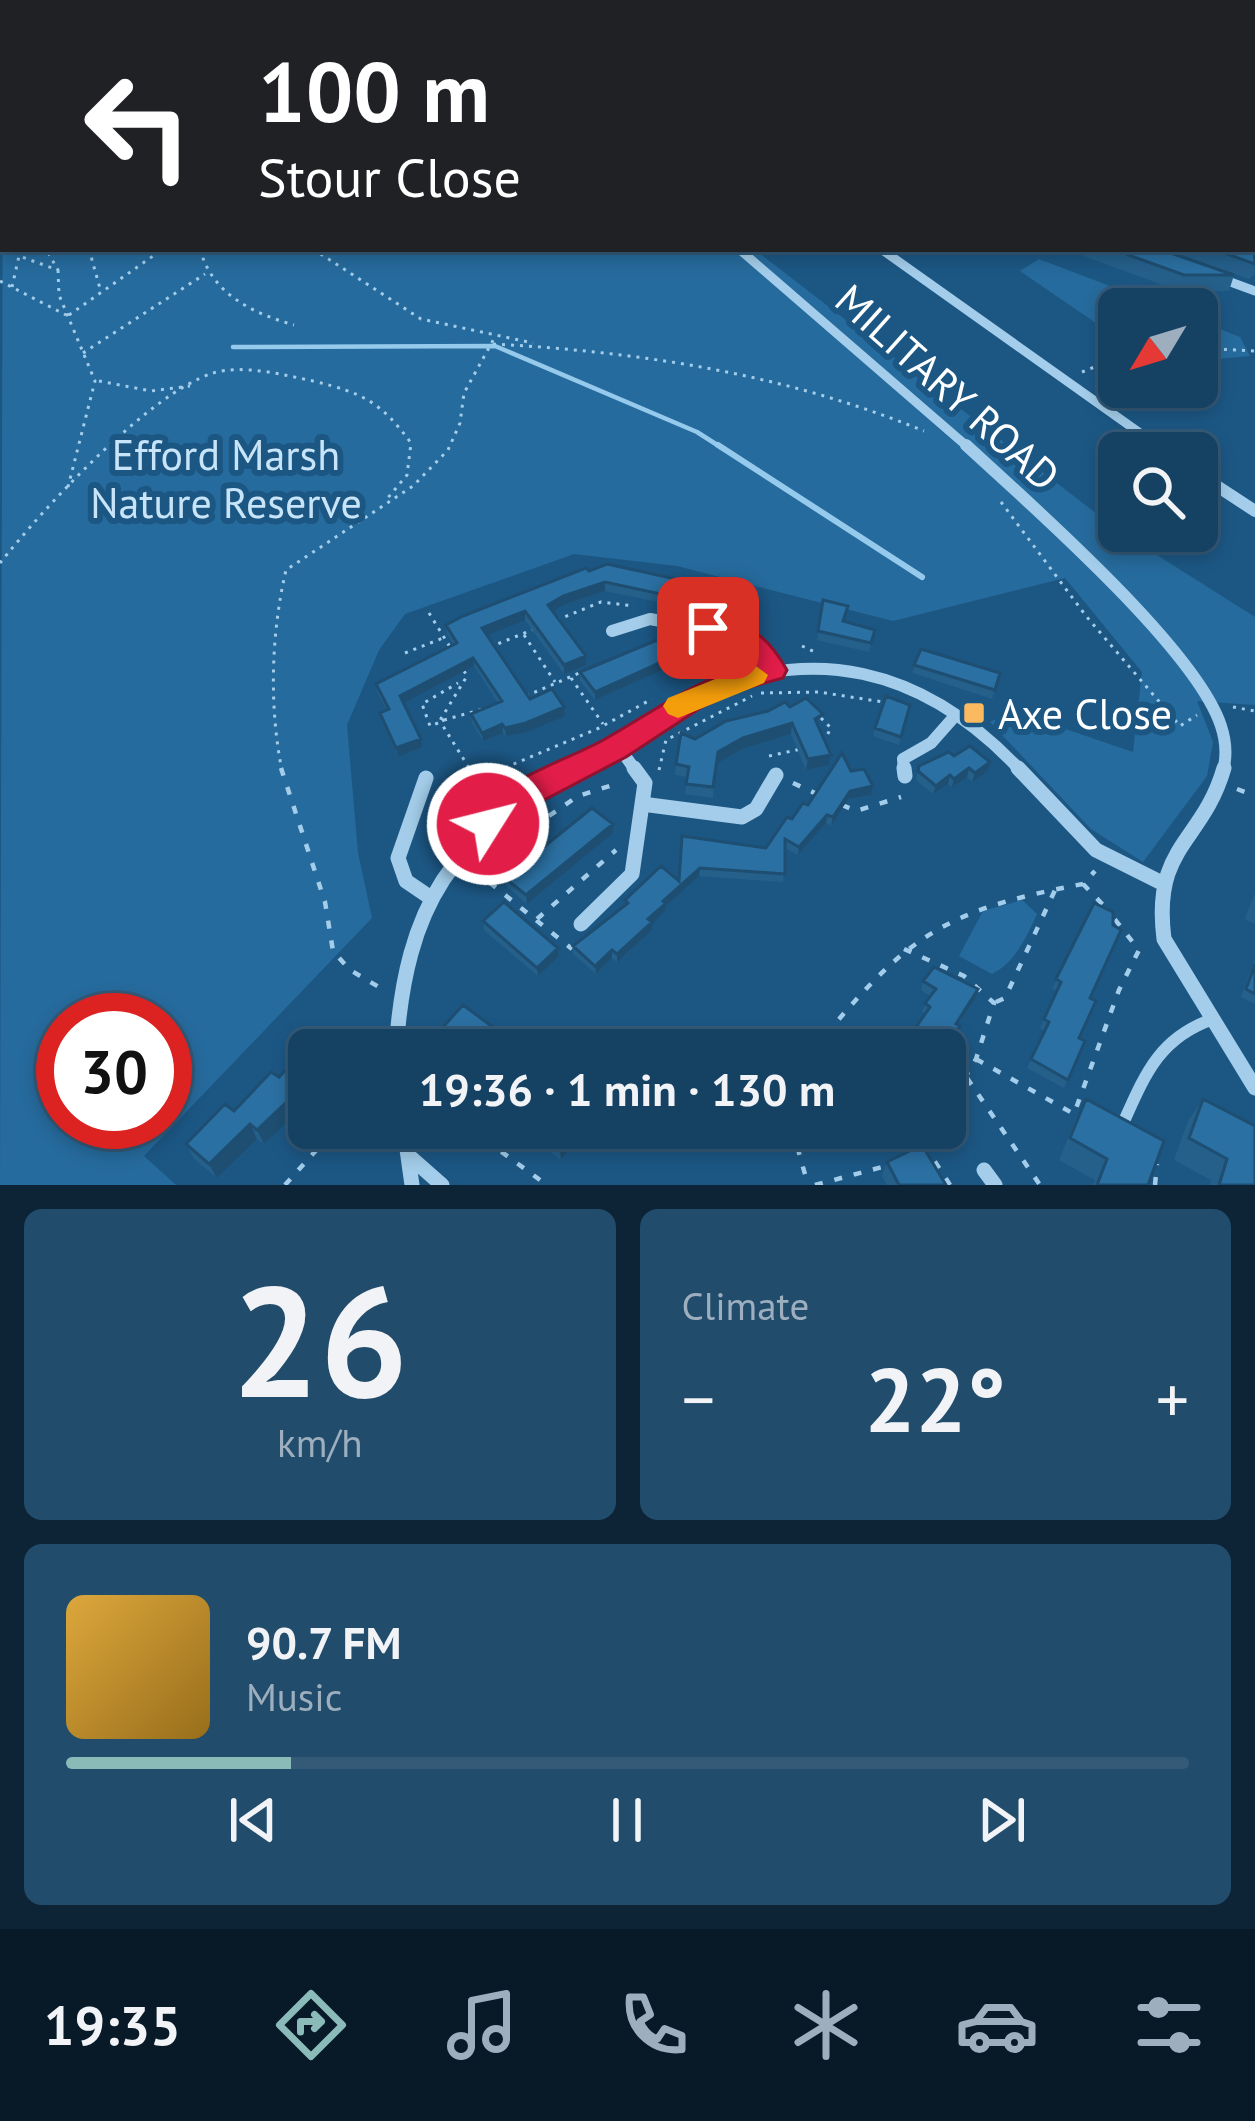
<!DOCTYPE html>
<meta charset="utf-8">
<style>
:root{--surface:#154163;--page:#224c6c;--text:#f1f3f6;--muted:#9dafbe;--line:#345a78;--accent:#8bbbb9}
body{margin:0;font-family:"PT Sans",sans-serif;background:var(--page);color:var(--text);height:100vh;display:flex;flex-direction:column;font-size:45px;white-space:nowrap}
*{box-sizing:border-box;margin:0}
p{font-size:39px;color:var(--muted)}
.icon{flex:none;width:66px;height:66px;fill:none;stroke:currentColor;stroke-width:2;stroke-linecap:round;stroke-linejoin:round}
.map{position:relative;height:1185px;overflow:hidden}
.sheet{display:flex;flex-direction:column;gap:24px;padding:24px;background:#0c2436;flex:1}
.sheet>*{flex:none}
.hud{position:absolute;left:0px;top:0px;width:1257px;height:252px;box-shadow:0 6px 18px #0003,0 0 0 3px var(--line);background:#202124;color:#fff;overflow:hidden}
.needle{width:78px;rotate:232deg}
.fabs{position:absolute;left:1098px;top:288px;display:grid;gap:24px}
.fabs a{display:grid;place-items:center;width:120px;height:120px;border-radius:18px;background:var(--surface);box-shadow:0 6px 18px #0003,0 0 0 3px var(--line);font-size:60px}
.speed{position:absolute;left:36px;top:993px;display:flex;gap:24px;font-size:60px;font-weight:700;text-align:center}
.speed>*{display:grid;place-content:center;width:156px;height:156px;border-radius:50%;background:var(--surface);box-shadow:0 6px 18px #0003,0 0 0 3px var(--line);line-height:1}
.speed .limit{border:18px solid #d22;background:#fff;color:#111}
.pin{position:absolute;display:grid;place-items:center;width:102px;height:102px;color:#fff;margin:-51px;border-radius:24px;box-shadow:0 6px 18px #0006}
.me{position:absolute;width:132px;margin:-66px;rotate:54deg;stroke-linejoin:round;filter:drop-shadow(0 0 9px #0008)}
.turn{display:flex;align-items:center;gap:42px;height:252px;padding:0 60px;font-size:54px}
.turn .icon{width:156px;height:156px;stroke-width:2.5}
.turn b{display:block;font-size:84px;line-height:102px}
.big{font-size:90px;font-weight:600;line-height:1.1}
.sheet .card{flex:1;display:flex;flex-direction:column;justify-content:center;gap:18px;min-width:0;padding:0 42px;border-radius:18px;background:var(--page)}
.sheet .dial{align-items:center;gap:0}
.dial b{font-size:156px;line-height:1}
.song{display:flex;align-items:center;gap:36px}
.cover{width:144px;height:144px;border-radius:18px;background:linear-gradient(135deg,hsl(40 70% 55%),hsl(40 70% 35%))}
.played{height:12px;border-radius:6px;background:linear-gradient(90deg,var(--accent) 20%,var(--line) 20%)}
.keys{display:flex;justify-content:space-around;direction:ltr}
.heat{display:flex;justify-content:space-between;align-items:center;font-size:66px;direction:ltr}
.sheet .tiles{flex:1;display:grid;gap:24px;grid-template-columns:1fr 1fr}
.card:last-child{grid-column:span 2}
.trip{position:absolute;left:288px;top:1029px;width:678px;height:120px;border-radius:18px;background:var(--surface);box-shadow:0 6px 18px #0003,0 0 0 3px var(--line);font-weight:600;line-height:120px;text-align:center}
.menu{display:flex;height:192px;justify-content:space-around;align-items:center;background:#081a28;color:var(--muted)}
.menu .icon{width:84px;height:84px}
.menu .on{color:var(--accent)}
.menu b{font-size:54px;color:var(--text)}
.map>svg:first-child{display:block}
.green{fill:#266b9d;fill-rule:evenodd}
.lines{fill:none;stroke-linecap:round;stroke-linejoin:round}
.stream-far2{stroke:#96caec;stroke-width:3}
.stream-far1{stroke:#96caec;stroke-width:4.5}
.stream{stroke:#96caec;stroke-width:6}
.path-far1{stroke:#a3cdea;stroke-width:3;stroke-dasharray:3 6;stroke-linecap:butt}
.path{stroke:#a3cdea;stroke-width:4.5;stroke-dasharray:8 12;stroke-linecap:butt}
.service{stroke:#a3cdea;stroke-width:12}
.minor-far2{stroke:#a3cdea;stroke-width:9}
.minor-far1{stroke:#a3cdea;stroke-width:12}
.minor{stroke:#a3cdea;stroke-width:15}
.trunk{fill:#f3f9fe;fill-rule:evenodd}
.wall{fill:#25608b}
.shaded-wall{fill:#1e4e71}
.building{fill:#2b70a2;stroke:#1e4e71;stroke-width:3}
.route{fill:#e11d48;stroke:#92132f;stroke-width:3}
.slow{fill:#f59e0b}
.poi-dot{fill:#fbb960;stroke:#1c5784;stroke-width:4.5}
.labels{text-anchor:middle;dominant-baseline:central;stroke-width:12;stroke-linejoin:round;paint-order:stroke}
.street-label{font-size:42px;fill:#fff;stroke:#1c5784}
.park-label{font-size:42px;fill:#c7e4f8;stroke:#1c5784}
.poi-label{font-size:42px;fill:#fff;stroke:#1c5784;text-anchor:start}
</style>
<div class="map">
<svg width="1255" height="1185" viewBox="0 0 1255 1185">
<rect width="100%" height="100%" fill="#1c5784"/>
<path class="green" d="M91,0H778L81,3Z
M3,97V249H754L1119,531L1255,617V705L1197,701L1213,742L1207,776L1143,862L1091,829L990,722L1012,711L1133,752L1142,672L1065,578L893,621L677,566L574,554L405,614L379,650L347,725L358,853L372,918L144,1156L176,1185H0ZM63,1020H165V1122H63Z
M1039,259L1170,309H1119V339L1020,271Z
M1197,320L1240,337L1250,356L1197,361Z
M1022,900L1037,914C1026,938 1016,961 992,974L959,956L983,911Z"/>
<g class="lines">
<path class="stream-far2" d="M0,111L3,106"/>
<path class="stream-far1" d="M233,347L495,346L697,432L722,448"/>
<path class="stream" d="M718,445L922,577"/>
<path class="path-far1" d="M219,3L223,0
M367,3L379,0
M672,3L681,0
M760,3L768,0
M0,164L3,169
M89,249L101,292
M200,249C212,294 252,313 294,325
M313,249L421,319L533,343
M58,270L59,295L95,381L68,487
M0,281L66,315
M12,287L19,256L58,270L46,249
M69,315L163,249
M493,344C642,352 785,374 924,431
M1197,348L1255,351
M83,353L205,274
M1082,372L1119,357
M99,381L151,391L190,386
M1001,502L1086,616L1180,726L1197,715
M0,563C43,509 148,394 213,373C243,364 284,375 313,381C363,393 381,402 411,443L407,475L386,500
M429,613L450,647
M557,620L601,602L634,606
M524,635L555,682
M802,646L815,652
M490,647L532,630
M699,647L716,667
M405,653L443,638
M464,671L467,676L439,722L444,720L443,726L471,771
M571,678L603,724
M761,693L819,692L883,702
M526,696L584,671
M1233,707L1255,711
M821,718L831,728L825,739
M444,720L483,709
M438,723L430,726L422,704L458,683
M769,756L801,749
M659,770L666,740L752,696
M282,771C269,706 271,634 286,570L413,486L448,450L460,423L464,393L496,335
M497,771L599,728L652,699"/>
<path class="path" d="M281,768L325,902L333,951L350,970L384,990
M469,768L481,778L483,810
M481,778L504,768
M793,783L817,794
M1237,789L1255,796
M842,805L856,811L901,797
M483,861L578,796L619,783
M474,870L572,949
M1083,884L1107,909
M537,919L616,850
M904,949L964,976L994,1003L976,1059L945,1110
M996,1002L1005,998L1056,888
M813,1050C905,939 938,911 1083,884L1095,871
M976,1059L1074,1114L1119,990L1139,950L1113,917
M967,1078L1040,1185
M469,1128L540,1180
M792,1128L808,1185
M933,1128L923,1143L950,1185
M285,1185L336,1128
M815,1185L886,1166
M1155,1185L1157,1164"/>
<path class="service" d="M1125,1119C1146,1072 1161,1037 1213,1019"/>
<path class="minor-far2" d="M739,249L969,448
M881,249L1161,448
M1217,277L1255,291"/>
<path class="minor-far1" d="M966,445C1030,504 1196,649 1221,726C1226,741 1227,756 1223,771
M1157,445L1168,453
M1197,473L1255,511
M612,631L650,619L743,636L758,646L773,670
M618,746L636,771
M574,771C612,751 644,723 682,703C809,638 925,668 1021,771
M904,771L903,759L931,743L954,717"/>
<path class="minor" d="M904,768L905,776
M1018,768L1096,850L1162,883
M1224,768C1202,844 1152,845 1164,939L1255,1088
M426,778L398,858L406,881L431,898
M642,804L742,817L756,809L776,775
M581,924L632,874L645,783L634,768
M396,1050C406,904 451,836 579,768
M404,1128L412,1185
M408,1155L442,1185
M984,1170L995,1185"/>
<path class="trunk" d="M3,27V43L0,44V28Z"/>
</g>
<path class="wall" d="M1034,0H1255V62L1254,3H1043Z
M1083,249H1159L1234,275L1229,291H1179L1081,255Z
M1165,249H1254L1255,274L1249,279Z
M589,571L717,597L711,613L605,591L563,605L552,611L586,656V665L564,674L525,620L487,635L530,699L564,707L565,716L527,732L506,736L503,733L483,741L472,723L471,714L498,703L474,666L404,703L422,747L398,757L382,721L380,713L387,710L377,692L376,684L454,645L447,634L446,625Z
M823,600L846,614L844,622L875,630L869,652L817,640Z
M700,653L595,700L580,681V672Z
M914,665L1000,673L992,699L913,673Z
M910,705L899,745L873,736L875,728Z
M790,707L821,725L819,726L829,765L806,770L791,734L742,749L718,763L713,798L685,794L687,777L675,775L676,764L695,739L768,711Z
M954,756L990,762L988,771L972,782L967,777L952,787L948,784L933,794L916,780L919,766Z
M851,771L873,786L871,795L848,799L831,826L826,823L798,855L785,848L783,882L699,876L666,906L665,911L652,924V930L617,962L612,958L596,974L573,954V946L625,905V900L679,881L682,836L766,848L792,819Z
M613,824V833L527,904L506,886L505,878Z
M1255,893V924L1245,919Z
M1094,903L1090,998L1079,1038L1085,1041L1064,1088L1027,1068L1045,1031L1040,1028L1057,991L1052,989Z
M483,921L558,948L559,956L538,976L484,930Z
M1255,958V1004L1241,997Z
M923,981L975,999L958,1025L957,1036L945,1050H903L905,1043L925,1014L922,1012L930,996L921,990Z
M443,1027L507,1045L503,1050H463L445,1037Z
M315,1039L308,1110L303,1107L264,1144L257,1139L217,1178L194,1159L186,1144L279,1077Z
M1086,1099L1148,1185H1093L1095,1180L1059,1160L1075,1121Z
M1203,1099L1255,1185H1210L1211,1180L1174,1160L1188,1121Z
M517,1128H581V1133L561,1160Z
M855,1128H902L886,1152Z
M887,1162L946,1185H887L882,1176Z"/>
<path class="shaded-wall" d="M605,582V591L563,605L548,614V605L563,596Z
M525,611V620L483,637L482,628Z
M701,644L700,653L595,700V692Z
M586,656V665L564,674V665Z
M473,658L474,666L402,704L400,696Z
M564,707L565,716L527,732L506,736L505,728Z
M792,723L791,734L742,749L718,763L713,798L718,752L743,738Z
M502,724L503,733L483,741L482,733Z
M421,739L422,747L398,757L396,748Z
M831,755L829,765L806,770L808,759Z
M990,762L988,771L972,782L975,773Z
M969,768L967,777L952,787L954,779Z
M950,775L948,784L933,794L936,786Z
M873,786L871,795L848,799L831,826L833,817L850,791Z
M827,815L826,823L798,855L799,847Z
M613,824V833L527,904L526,895Z
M700,868L699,876L666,906L665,911L652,924V930L617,962V954L663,901Z
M558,948L559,956L538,976L537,968Z
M612,950V958L596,974L595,966Z
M978,989L975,999L952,1033L956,1024Z
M505,1036L507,1045L503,1050L497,1046Z
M298,1091L303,1107L264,1144L257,1130Z
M309,1091V1110H308L302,1095Z
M250,1124L257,1139L217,1178L209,1164Z
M578,1128H581V1133L561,1160L560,1151Z"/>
<path class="building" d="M1078,0H1160L1171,3H1088Z
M1170,0H1255V47L1254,3H1172Z
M1254,79H1255V213H1254Z
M1112,249H1159L1234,275H1184Z
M1213,249H1254L1255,264Z
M607,564L717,588L712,605L605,582L563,596L548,605L586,656L564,665L525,611L482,628L530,699L552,689L564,707L526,723L505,728L502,724L482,733L471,714L502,701L473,658L400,696L421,739L396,748L380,713L389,709L376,684L457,643L446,625L463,616L586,568L589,571Z
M823,600L848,606L843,621L875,630L871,643L818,631Z
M686,628L701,644L595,692L580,672Z
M921,649L1000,673L995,690L914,665Z
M886,696L910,705L901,737L875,728Z
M806,698L823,714L815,719L831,755L808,759L792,723L743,738L718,752L713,787L686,784L689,767L676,764L681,733L695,739L726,721L768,711L785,702L790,707Z
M970,746L990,762L975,773L969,768L954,779L950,775L936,786L918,771L919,766L949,752L954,756Z
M842,753L851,771L864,769L873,786L850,791L833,817L827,815L799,847L785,839V874L700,868L663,901L666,903L648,919L652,922L617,954L612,950L595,966L573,946L628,903L625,900L661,866L679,881L682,836L766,848L787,817L792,819L803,803L808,805Z
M592,808L613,824L526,895L505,878Z
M504,902L558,948L537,968L483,921Z
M1094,903L1113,912V925L1121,930L1090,998L1096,1001L1079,1038L1085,1041L1068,1080L1031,1059L1049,1022L1044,1019L1061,982L1056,979Z
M1255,964V994L1246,989Z
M934,967L978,989L956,1024L960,1026L944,1050H906L909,1046L905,1043L930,1007L925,1003L936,989L923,981Z
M463,1005L505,1036L497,1046L503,1050H474L443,1027Z
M315,1039L329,1050H309V1091L302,1095L298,1091L257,1130L250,1124L209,1164L186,1144L225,1104L234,1111L271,1072L279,1077Z
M1086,1099L1164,1141L1148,1185H1097L1107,1159L1070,1138Z
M1203,1099L1255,1126V1185H1219L1227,1159L1189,1138Z
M528,1128H578L560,1151Z
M867,1128H899L888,1143Z
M922,1145L946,1185H899L887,1162Z"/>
<path class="route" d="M708,618C752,628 764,630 787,670L783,678L739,690L702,707L626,757L531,807L499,833L488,837L477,833L472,824C494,780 565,762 605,739C655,711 697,678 754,664L735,644L698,636L694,628L698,621Z"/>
<path class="slow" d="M753,664L768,675L764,683L678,718L668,714L663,706L668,698Z"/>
<rect class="poi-dot" x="962" y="701" width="24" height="24" rx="6"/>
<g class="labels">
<g class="street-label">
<text transform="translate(948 387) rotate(42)">MILITARY ROAD</text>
</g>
<g class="park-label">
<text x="226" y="454">Efford Marsh<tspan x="226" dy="48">Nature Reserve</tspan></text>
</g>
<g class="poi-label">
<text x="998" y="713">Axe Close</text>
</g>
</g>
</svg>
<div class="fabs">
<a><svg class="needle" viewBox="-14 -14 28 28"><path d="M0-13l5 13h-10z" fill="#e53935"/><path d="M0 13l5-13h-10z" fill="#9dafbe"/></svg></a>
<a><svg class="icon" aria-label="search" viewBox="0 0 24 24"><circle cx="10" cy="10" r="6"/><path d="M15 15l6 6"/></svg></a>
</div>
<div class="speed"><div class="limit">30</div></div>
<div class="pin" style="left:708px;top:628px;background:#d93025"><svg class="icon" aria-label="arrive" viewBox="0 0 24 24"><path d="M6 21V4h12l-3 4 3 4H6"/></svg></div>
<svg class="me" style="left:488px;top:824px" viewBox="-20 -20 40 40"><circle r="17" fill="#e11d48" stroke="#fff" stroke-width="3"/><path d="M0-11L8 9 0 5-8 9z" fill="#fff"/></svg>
<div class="trip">19:36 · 1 min · 130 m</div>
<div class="hud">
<div class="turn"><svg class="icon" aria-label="left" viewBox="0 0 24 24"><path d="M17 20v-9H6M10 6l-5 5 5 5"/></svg><div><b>100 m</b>Stour Close</div></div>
</div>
</div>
<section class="sheet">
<div class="tiles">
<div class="card dial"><b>26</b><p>km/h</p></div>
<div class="card"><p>Climate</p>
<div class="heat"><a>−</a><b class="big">22°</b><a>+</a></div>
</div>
<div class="card">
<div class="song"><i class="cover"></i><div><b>90.7 FM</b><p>Music</p></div></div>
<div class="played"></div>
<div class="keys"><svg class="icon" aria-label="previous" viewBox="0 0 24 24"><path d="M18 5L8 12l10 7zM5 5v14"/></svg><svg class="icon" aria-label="pause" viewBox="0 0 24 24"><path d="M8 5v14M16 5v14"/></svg><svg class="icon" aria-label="next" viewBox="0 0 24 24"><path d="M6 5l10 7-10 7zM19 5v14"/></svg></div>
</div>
</div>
</section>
<nav class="menu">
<b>19:35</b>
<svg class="icon on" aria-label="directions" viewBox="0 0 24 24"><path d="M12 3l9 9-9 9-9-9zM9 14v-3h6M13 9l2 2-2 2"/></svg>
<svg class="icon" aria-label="music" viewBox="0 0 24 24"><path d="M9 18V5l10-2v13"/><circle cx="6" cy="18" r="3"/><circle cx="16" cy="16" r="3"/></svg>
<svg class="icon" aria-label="phone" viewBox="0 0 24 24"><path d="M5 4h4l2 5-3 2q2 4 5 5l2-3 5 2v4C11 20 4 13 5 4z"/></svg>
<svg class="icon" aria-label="climate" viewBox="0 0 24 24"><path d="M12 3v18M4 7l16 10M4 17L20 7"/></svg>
<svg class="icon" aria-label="car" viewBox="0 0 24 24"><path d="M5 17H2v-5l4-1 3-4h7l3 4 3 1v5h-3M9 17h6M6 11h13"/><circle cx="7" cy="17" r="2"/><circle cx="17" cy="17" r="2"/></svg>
<svg class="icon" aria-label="filters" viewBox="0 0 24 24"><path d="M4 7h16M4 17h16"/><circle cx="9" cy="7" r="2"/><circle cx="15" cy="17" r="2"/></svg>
</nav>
